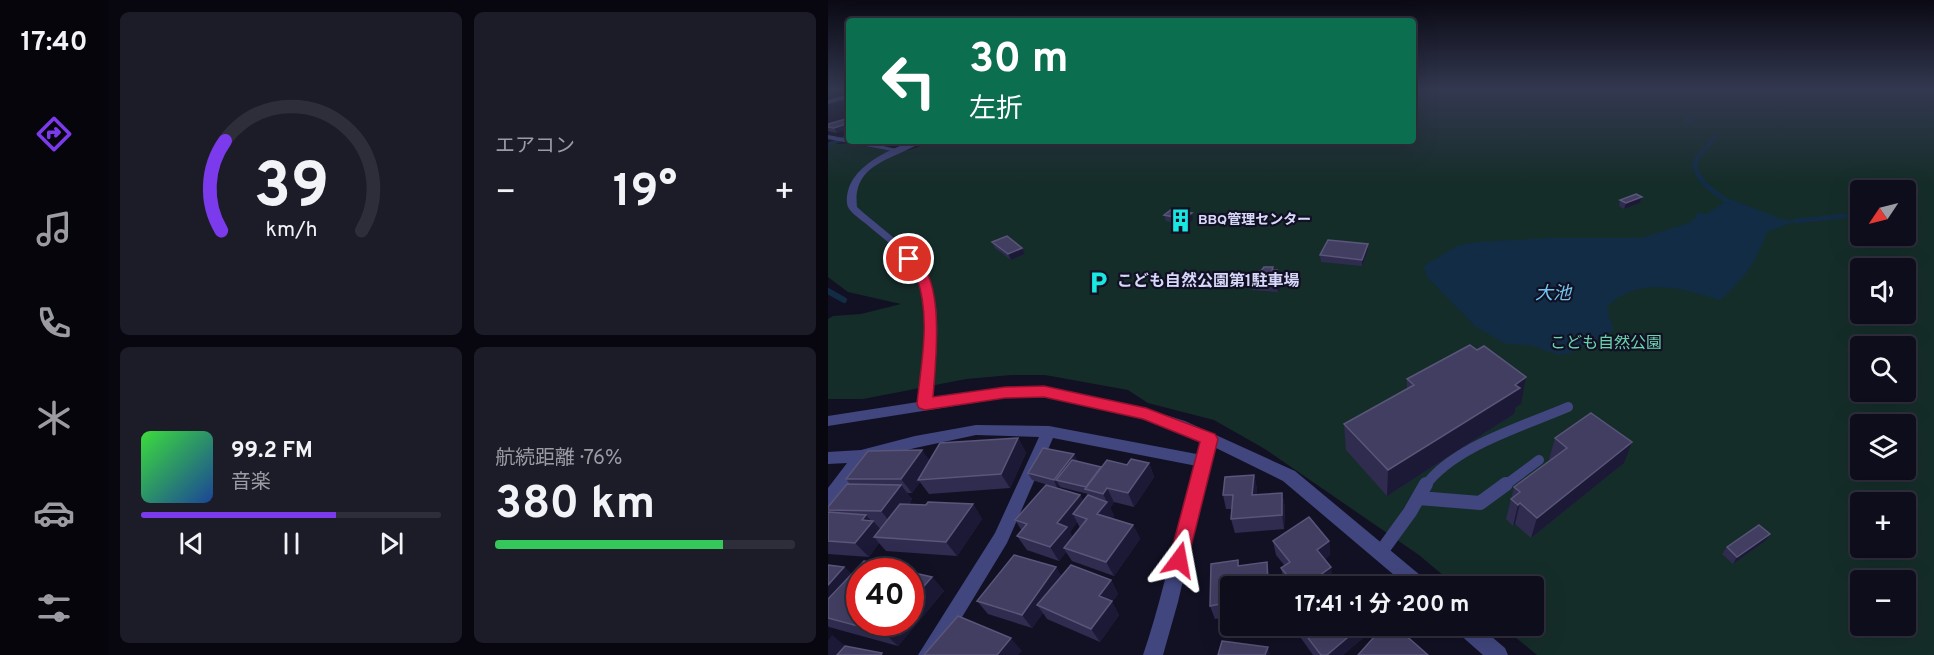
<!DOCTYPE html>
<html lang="ja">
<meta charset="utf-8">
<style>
:root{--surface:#0e0d1b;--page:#1c1b28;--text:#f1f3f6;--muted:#9b9ca3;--line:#2e2d3a;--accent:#7c3aed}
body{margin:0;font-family:Overpass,"Noto Sans JP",sans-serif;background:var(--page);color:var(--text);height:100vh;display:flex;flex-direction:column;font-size:22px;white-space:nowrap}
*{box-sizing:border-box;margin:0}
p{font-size:20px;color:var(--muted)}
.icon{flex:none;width:33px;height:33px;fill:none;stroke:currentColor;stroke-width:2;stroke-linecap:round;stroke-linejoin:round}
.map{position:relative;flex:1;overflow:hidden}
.sheet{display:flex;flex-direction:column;gap:12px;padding:12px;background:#08070f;width:720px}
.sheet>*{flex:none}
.banner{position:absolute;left:18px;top:18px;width:570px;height:126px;border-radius:6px;box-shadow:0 6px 24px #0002,0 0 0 2px var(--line);background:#0b6e4f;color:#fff;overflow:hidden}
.needle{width:39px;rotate:235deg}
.fabs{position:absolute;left:1022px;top:180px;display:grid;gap:12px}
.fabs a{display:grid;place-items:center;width:66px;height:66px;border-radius:6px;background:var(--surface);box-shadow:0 6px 24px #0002,0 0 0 2px var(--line);font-size:30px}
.speed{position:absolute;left:18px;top:558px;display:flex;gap:12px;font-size:30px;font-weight:700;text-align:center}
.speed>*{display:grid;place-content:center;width:78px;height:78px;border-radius:50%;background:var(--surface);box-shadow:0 6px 24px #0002,0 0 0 2px var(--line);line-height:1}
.speed .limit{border:9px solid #d22;background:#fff;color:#111}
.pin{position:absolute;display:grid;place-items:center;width:51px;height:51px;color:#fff;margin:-26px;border:3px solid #fff;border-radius:50%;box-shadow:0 2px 6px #0007}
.me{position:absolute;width:66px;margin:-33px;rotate:13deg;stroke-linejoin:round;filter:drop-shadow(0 0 4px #0008)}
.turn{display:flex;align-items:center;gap:21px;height:126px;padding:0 24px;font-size:27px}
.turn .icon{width:78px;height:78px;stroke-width:2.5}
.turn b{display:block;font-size:42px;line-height:51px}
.big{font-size:45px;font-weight:700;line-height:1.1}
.sheet .widget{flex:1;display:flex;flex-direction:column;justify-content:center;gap:9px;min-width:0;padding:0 21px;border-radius:9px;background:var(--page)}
.sheet .dial{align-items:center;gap:0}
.dial svg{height:156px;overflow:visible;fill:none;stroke:var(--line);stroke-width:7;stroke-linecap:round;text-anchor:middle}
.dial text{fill:var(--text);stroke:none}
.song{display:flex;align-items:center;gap:18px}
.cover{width:72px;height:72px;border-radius:9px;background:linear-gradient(135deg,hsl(120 70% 55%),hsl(220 70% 35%))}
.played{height:6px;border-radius:3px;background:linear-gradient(90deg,var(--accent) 65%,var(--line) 65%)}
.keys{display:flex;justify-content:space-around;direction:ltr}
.heat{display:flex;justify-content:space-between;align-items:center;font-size:33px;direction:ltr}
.charge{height:9px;border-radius:4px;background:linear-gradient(90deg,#34c759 76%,var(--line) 0)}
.sheet .tiles{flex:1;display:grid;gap:12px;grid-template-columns:repeat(2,1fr)}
.trip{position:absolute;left:392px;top:576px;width:324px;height:60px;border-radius:6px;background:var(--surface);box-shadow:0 6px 24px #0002,0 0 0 2px var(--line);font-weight:700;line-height:60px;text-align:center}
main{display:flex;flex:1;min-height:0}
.dock{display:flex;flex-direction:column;width:108px;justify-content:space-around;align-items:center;background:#06050b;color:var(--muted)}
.dock .icon{width:42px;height:42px}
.dock .on{color:var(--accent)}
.dock b{font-size:27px;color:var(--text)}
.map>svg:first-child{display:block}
.green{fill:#152d29;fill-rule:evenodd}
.water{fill:#132c45}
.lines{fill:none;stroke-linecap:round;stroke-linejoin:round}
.stream-far2{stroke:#132c45;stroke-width:4}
.stream-far1{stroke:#132c45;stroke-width:5}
.stream{stroke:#132c45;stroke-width:6}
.service-far1{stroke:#41467e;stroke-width:10}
.service{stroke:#41467e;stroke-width:14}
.minor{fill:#41467e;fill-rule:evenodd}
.tertiary{fill:#41467e;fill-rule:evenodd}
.wall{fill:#2f2c50;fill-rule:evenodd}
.shaded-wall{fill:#1c1937}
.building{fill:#413e62;stroke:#59567a;stroke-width:1.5}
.route{fill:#e11d48;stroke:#92132f;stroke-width:1.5}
.labels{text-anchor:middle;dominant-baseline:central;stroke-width:4.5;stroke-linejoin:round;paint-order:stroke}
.far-poi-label{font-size:14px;font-weight:bold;fill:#d8d8fb;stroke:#121124;text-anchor:start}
.poi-label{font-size:16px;font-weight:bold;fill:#d8d8fb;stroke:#121124;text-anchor:start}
.park-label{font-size:16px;fill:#6bd4ad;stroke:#121124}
.water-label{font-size:18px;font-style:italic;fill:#71c5f0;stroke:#121124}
</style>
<main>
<nav class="dock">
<b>17:40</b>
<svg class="icon on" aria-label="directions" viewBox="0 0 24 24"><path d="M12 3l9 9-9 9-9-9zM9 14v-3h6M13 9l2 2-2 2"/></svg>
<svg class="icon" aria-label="music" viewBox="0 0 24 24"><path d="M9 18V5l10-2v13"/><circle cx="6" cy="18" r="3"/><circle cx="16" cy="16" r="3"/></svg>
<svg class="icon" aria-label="phone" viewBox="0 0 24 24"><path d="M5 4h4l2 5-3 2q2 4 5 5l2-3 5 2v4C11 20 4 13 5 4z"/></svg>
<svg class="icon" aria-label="climate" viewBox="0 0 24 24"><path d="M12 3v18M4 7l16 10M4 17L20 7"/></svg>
<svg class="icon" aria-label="car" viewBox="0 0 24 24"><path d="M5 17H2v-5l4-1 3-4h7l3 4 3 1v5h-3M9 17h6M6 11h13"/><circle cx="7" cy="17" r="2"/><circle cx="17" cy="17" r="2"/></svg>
<svg class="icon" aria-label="filters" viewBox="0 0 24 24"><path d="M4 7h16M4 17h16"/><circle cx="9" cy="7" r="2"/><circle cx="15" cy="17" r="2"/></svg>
</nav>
<section class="sheet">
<div class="tiles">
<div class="widget dial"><svg viewBox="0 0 100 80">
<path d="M14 69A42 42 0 1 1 86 69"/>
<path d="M14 69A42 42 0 0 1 16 23" stroke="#7c3aed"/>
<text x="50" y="56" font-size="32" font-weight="700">39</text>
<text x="50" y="72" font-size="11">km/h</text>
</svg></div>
<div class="widget"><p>エアコン</p>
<div class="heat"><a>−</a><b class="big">19°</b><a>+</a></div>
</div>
<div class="widget">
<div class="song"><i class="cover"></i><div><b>99.2 FM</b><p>音楽</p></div></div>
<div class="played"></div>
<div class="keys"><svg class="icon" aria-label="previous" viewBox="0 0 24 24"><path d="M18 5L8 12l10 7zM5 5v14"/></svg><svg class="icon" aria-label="pause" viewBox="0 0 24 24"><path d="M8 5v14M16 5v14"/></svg><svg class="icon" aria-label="next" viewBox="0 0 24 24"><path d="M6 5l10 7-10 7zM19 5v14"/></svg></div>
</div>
<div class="widget"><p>航続距離 · 76%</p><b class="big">380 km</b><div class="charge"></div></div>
</div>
</section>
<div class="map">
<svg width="1106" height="655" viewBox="0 0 1106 655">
<rect width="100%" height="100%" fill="#121124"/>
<path class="green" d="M585,90H1106V655H709L674,626H705V586H628L591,555L437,449L386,420L320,403L300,390L217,375H183L138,379L35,399H0V319L5,316L33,314L73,304L20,292L0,277V146C20,137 56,155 80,150C88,149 96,144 102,141H585ZM1032,190H1077V236H1032ZM1032,268H1077V314H1032ZM1032,346H1077V392H1032ZM1032,424H1077V470H1032ZM1032,502H1077V548H1032ZM1032,580H1077V626H1032Z"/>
<path class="water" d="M902,199L953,219L968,221L939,232C929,260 915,281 892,300C855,288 810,276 780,306L781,317L786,330L743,353L731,355L701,345L678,344L648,327L599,277L596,266L629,246L649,242L724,238H813L861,223L867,218L870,212L878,214Z"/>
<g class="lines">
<path class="stream-far2" d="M859,120L865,118
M0,145L21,136
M869,159L887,137"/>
<path class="stream-far1" d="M870,157L867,163C868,182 887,192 900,202
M968,221L1017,216"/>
<path class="stream" d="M0,291L16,300"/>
<path class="service-far1" d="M597,486C626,446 696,426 740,407
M676,486L711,460"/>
<path class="service" d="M591,498L652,503L678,484
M553,552L582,512L598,484"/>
<path class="minor" d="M21,94V98L0,104V100Z
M0,135L21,139V141H33L73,150L69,152L0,139Z
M148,425L221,426L374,455L379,457L382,461L379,465L374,467L225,438L179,543L111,655H90L167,533L211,437L148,435L87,448L38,461L6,505L0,507V488L19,463L0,464V452L33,450L87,436Z"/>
<path class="tertiary" d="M84,141H95C67,160 24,162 29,207C50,226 74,242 92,263C119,297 107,359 104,399L177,388L216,386L318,409L357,421L467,471L598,580L601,586H579L455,481L386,447L350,602L335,655H315C339,585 351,512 373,441L347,429L317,419L216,396L177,398L0,426V416L90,402C94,368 105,304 89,274C78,254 54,238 37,223C32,219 23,213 20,207C17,199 20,188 24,181C37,160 62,150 84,141Z
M627,626H651L677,648L680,655H655L630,633Z"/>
</g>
<path class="wall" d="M21,118L9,133L0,131V124Z
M814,197L812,203L796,209L791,206L792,200Z
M336,215L365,220L358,225L338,221Z
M164,242L194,248L197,254L183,260L167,248Z
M540,250L534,266L493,262L492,255Z
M445,267V270H449L450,273L462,279L460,285H454L450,292L424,290L423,283L433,271Z
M579,379L693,404L688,407L686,414L559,496L518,450L516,424L579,390Z
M190,438L198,453L182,488L101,494L92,482L84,493H79L84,499L81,504L98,505L145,504L154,519L129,556L58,551L51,543L41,557L0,554V507L22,484L18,479L94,450L101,461Z
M727,438L796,463L703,538L687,524L685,526L678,519L686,487L723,460L721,459Z
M249,462L273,468L321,463L326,477L306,507L286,502L282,508L286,516L284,518L305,525L312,539L286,576L244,561L238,552L231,561L199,550L189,536L194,531L187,520L252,495L255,501L260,496V494L232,487L231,485L229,488L204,480L200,473ZM249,522L252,528L244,537L242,532Z
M426,475L429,489L428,495L454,493L457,507L456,529L407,533L403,519L404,509H398L395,495Z
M445,541H501L502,555L497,559L505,581L501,583L504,586H460L456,582L453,568L457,566L448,555Z
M937,541L905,564L894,554L899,547Z
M410,560L411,566L442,576L402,586V616L387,619L382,606Z
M0,565L16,567L23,574L104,577L116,591L70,646L1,627L0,626Z
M228,567L233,576L283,580L290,594L284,602L291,615L272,642L219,619L215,613L204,628L160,614L149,601Z
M469,626H535V638L515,655H485L470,634Z"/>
<path class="shaded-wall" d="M21,123V129L9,133L6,128Z
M814,197L812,203L796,209L798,203Z
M364,213L365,220L358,225L356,219Z
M540,244V250L534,266V260Z
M194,248L197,254L183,260L180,254Z
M462,273V279L460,285L459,278Z
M453,278L454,285L450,292L449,286Z
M698,377L693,404L688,407L686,414L559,496L560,470Z
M190,438L198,453L182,488L173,474Z
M804,442L796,463L703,538L709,518Z
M94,450L104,464L90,480L92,482L84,493L73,479Z
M246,454L250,461L228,480L231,485L229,488L226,480Z
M321,463L326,477L306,507L300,493Z
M426,475L429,489L427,509L424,495Z
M73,485L84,499L65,526L53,511Z
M279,488L286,502L282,508L286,516L276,528L269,514L279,502L275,494Z
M454,493L457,507L456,529L454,515Z
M252,495L259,509L245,514L249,522L242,532L247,541L236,548L238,552L231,561L222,547L229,523Z
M692,503L687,524L685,526L690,505Z
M145,504L154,519L129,556L118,542Z
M38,515L44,522L45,521L58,535L46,537L51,543L41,557L27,543L34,520Z
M305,525L312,539L286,576L278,562Z
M942,534L937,541L905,564L909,557Z
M501,541L502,555L491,564L489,550Z
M439,562L442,576V586H440Z
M16,567L30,581L0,616V585Z
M228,567L237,581L209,605L215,613L204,628L194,615Z
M503,567L505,581L497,586H477Z
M104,577L116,591L70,646L56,633L65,622H82V602Z
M283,580L290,594L284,602L291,615L272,642L263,629L271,596Z
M533,626H535V638L515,655H499Z
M4,635L20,648L15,655H0V641Z
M183,638L194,651L190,655H169Z
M440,647L442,655H437Z"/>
<path class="building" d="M21,118V123L6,128L0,127V124Z
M808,194L814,197L798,203L792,200Z
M344,209L364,213L356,219L336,215Z
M179,236L194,248L180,254L164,242Z
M500,240L540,244L534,260L492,255Z
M436,267H445L444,270H449L448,273H462L459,278H453L449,286L423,283L429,272L433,271Z
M642,345L649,350L656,346L698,377L687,385L692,388L560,470L516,424L586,385L579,379Z
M763,413L804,442L709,518L692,503L690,505L683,499L692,492L686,487L739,448L727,438Z
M190,438L173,474L90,480L112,443Z
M215,448L246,454L226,480L200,473Z
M94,450L73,479H18L40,451Z
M303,459L321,463L300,493L279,488L275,494L257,489L279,460L299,465Z
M244,460L273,467L258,487L228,480Z
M426,475L424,495L454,493V515L403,519L405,495H395L397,477Z
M19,484L73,485L53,511L0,510V507Z
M218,485L252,495L229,523L239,527L222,547L189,536L199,524L187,520Z
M260,495L279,502L269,514L305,525L278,562L236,548L259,519L245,514Z
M100,502L145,504L118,542L46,537L72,504L98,505Z
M0,512L38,515L34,520L45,521L27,543L0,541Z
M481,517L501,541L489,550L503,567L477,586H468L453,568L462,562L445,541Z
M931,525L942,534L909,557L899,547Z
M186,555L228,567L194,615L149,601Z
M410,560V566L439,562L440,586H402V602L382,606L383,564Z
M36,561L80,572H32V622H65L56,633L0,618V599Z
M0,565L16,567L0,585Z
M243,565L283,580L271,596L284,601L263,629L209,605Z
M82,572L104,577L82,602Z
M499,580L504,586H491Z
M130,616L183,638L169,655H96Z
M471,626H533L499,655H493Z
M556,626H567L600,655H530Z
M394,641L440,647L437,655H390Z
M17,646L54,653L53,655H9Z"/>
<linearGradient id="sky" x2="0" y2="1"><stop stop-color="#0a0914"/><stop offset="0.49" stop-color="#333850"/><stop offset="1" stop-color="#333850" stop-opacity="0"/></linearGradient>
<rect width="1106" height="182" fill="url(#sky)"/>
<path class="route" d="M81,256C120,267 107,367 105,397L177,387L216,386L318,408L387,434L390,439L358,567L351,569L344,567L341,560L372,442L315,419L216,397L177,398L97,410L91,408L89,404C93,364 103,318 89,278C87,271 80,265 76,259Z"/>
<defs>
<symbol id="building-bare" viewBox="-9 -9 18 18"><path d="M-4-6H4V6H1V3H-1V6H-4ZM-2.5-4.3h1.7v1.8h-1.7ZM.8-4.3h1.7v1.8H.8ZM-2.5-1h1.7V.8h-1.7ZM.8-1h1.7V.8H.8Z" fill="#18e7e2" stroke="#121124" stroke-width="2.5" paint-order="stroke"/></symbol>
<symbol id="parking-bare" viewBox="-9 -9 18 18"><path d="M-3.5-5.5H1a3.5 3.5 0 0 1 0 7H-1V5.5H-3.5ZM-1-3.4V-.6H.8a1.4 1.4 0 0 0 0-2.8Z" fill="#18e7e2" stroke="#121124" stroke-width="2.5" paint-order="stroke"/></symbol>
</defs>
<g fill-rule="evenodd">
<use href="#building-bare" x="336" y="204" width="33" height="33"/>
<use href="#parking-bare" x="254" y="266" width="33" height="33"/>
</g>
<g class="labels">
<g class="far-poi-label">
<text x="370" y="220">BBQ管理センター</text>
</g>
<g class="poi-label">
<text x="289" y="282">こども自然公園第1駐車場</text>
</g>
<g class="park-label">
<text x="778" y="344">こども自然公園</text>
</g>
<g class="water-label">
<text x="725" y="294">大池</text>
</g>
</g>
</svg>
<div class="fabs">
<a><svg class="needle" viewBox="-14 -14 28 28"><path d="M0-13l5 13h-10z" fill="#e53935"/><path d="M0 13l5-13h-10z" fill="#9b9ca3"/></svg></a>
<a><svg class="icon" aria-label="sound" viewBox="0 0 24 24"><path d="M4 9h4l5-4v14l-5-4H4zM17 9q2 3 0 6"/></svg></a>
<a><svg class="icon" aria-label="search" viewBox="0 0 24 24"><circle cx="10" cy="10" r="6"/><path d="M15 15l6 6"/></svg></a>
<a><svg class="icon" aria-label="layers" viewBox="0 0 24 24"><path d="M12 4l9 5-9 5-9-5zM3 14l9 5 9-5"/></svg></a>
<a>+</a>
<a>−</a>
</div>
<div class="speed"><div class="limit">40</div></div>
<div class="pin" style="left:81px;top:259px;background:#d93025"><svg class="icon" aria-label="arrive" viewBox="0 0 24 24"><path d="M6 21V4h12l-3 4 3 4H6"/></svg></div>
<svg class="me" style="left:351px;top:560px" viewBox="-20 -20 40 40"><path d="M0-17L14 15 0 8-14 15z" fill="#e11d48" stroke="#fff" stroke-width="4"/></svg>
<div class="trip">17:41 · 1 分 · 200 m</div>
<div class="banner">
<div class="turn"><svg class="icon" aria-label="left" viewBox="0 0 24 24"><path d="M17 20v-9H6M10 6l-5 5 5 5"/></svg><div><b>30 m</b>左折</div></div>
</div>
</div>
</main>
